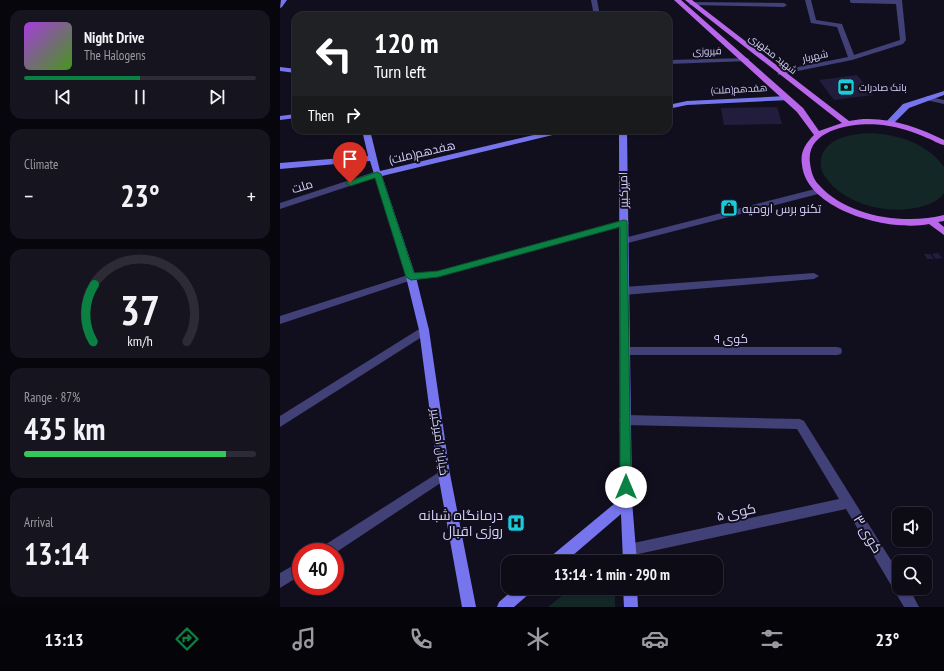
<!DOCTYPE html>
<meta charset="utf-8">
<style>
:root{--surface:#0d0b16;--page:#16141f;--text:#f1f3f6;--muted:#9a9ba1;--line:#2d2b35;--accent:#0b8043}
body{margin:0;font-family:"PT Sans Narrow",Cairo,sans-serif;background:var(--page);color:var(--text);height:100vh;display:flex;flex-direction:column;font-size:15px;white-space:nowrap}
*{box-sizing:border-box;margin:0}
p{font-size:13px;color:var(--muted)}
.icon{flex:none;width:22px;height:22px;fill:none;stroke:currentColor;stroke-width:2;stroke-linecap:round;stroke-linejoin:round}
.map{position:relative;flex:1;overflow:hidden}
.details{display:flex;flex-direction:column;gap:10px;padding:10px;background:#07060c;width:280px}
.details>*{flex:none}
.hud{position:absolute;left:12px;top:12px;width:380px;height:122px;border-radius:12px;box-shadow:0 1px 3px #0004,0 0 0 1px var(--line);background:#202124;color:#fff;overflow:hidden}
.controls{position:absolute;left:612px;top:507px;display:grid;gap:8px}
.controls a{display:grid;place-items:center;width:40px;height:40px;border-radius:8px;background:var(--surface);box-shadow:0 1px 3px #0004,0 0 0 1px var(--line);font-size:20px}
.speed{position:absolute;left:12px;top:543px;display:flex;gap:8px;font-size:20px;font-weight:700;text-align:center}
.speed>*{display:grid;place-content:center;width:52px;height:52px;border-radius:50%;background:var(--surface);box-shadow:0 1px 3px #0004,0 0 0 1px var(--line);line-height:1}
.speed .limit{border:6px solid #d22;background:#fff;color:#111}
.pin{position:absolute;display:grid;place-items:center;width:34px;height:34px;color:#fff;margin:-41px -17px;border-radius:50% 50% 50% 0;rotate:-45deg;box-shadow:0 0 4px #0007}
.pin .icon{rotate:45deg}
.me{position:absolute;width:44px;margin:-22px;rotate:0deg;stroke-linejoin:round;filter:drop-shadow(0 0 3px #0008)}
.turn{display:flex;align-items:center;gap:14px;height:84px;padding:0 16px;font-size:18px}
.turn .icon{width:52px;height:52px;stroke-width:2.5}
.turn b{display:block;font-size:28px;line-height:34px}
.then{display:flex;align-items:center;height:38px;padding:0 16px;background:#0003;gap:8px;font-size:15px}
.big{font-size:30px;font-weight:700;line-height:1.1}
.details .card{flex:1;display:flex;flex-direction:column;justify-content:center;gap:6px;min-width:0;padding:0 14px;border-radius:12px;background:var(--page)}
.details .dial{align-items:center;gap:0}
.dial svg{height:104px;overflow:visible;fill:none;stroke:var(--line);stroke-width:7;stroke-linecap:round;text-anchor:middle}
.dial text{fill:var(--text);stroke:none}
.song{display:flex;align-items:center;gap:12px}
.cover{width:48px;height:48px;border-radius:6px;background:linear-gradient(135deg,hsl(280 70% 55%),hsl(100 70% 35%))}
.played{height:4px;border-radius:2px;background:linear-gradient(90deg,var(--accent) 50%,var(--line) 50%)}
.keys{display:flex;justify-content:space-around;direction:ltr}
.heat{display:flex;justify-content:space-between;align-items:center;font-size:22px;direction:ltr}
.charge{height:6px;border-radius:3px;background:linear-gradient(90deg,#34c759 87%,var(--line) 0)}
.trip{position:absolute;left:221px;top:555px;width:222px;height:40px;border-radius:12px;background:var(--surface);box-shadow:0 1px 3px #0004,0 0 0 1px var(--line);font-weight:700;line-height:40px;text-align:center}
.tab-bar{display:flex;height:64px;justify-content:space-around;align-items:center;background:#050409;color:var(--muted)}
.tab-bar .icon{width:28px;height:28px}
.tab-bar .active{color:var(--accent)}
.tab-bar b{font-size:18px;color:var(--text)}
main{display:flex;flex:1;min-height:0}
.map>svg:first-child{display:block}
.green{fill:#132726}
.building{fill:#231d3d}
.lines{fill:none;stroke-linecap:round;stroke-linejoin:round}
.street{fill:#414077;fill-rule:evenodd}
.secondary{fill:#7675ed;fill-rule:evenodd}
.primary{fill:#b867eb;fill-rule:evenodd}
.route{fill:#0b8043;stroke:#07532c}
.labels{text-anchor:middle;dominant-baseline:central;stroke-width:4;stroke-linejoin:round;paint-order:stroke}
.far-street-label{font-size:10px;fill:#d6d2f9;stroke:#110f1e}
.far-poi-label{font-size:10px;fill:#d6d2f9;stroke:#110f1e;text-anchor:start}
.street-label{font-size:12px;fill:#d6d2f9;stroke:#110f1e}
.poi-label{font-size:12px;fill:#d6d2f9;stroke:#110f1e;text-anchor:start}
.near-street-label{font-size:14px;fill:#d6d2f9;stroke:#110f1e}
.near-poi-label{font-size:14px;fill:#d6d2f9;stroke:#110f1e;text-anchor:end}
</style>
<main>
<section class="details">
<div class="card">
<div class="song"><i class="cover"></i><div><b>Night Drive</b><p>The Halogens</p></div></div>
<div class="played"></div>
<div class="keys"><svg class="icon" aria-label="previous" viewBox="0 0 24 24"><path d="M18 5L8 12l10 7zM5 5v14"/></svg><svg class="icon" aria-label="pause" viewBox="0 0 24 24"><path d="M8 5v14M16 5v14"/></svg><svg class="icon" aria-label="next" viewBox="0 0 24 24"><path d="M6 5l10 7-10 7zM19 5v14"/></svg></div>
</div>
<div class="card"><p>Climate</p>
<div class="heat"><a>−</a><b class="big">23°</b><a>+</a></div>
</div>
<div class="card dial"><svg viewBox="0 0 100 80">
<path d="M14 69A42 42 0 1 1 86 69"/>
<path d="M14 69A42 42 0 0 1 15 25" stroke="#0b8043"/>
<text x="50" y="56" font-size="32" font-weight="700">37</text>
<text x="50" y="72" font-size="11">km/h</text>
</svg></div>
<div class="card"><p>Range · 87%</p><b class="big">435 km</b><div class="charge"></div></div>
<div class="card"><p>Arrival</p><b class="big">13:14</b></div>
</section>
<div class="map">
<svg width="664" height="607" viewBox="0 0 664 607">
<rect width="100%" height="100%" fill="#110f1e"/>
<path class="green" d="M591,133C619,135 647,143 664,167V193C658,202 646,206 635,208C606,214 565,204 547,179C542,174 540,166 541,159C546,137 572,134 591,133Z
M292,588H335V607H268Z"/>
<path class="building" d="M577,75L593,95L554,100L539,80Z
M497,107L502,124L444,125L441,108Z
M658,253L662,258L656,259L652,254Z
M644,254H650L654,259H647Z"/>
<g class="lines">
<path class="street" d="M311,0H317L320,16H314Z
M525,0H531L536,20L562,24L574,55L620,40L616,4L572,3L570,2V0H622L626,40L623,44L572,60L498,75V71L568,57L557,27L531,23Z
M412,2L504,3L507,5L504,7L410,5L409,4Z
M467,58L469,59V61L388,64V60Z
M646,96L664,100V104L646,100Z
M97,171L100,172L101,174L100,176L0,209V203Z
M539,188L542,189L543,191L542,193L344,244L339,241L344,238Z
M344,220L347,221L349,223L347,225L158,277L132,280L0,324V316L131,274L158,271Z
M534,273L539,276L534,279L344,295L341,294L339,291L341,288L344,287Z
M144,326L148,327L149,330L148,333L0,427V416Z
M345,347H557L561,348L562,351L561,354L557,355H345L341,354L340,351L341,348Z
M345,415L520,419L524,421L619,573V588H629L639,607H624L566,509L349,556L344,554L343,550L344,546L349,544L559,499L517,429L345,425L341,423L339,420L341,417Z
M164,469L168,470L170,474L168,478L55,553L38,552L40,548Z
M21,561V575L0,588V573Z"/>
<path class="secondary" d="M1,0H7L2,7L0,8Z
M0,67L16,69V73L0,71Z
M664,91V95L629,108L612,125H606L605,123L623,104Z
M507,96L511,98L510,100L407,105L388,109V105L407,101Z
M16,114V118L0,120V116Z
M82,130H90L100,171L275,130H289L285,132L102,176L136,277L149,330L170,474L196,607H182L158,474L139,330L126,277L90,161L0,169V163L88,156Z
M339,130H347L352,501L357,562H343L341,514L285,562H268L270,557L340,499Z
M235,588H252L250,593L234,607H217L219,602Z
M343,588H357L358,607H344Z"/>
<path class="primary" d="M394,0H401L523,108L539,131L562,123L405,0H412L569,121C601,114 636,126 664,140V145C658,144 653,140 647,138C634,132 619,127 603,125C579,122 525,127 530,163C531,171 533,179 539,185C567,217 625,225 664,215V221L658,222L664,227V235L649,224C611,232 527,211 522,165C520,152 525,144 534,135L517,112Z"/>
</g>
<path class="route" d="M97,172L101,174L134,273L158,271L344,220L347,221L351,487L350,491L346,492L342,491L340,487V227L158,277L131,280L126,277L95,178L70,186L66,183L67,182Z"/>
<defs>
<symbol id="bank-square" viewBox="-11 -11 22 22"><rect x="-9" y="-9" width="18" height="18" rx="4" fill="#1ccadb" stroke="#110f1e"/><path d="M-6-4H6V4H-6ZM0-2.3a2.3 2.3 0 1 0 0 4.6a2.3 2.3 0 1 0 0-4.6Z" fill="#111"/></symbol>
<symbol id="shop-square" viewBox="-11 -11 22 22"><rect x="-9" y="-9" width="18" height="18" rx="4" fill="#1ccadb" stroke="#110f1e"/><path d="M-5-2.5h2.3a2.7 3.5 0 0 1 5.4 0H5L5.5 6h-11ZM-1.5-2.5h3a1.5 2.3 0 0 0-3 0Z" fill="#111"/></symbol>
<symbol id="hospital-square" viewBox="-11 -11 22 22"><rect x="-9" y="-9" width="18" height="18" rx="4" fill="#1ccadb" stroke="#110f1e"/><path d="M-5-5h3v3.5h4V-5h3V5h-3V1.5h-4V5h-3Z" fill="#111"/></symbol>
</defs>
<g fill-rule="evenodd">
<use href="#bank-square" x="556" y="77" width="20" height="20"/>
<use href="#shop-square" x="439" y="198" width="20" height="20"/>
<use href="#hospital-square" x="226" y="513" width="20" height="20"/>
</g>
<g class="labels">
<g class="far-street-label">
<text transform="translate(427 51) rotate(-1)">فیروزی</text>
<text transform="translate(493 54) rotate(38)">شهید مطهری</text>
<text transform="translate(535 56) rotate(-12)">شهریار</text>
<text transform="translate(459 89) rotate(-3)">هفدهم(ملت)</text>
</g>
<g class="far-poi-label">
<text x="579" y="87">بانک صادرات</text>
</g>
<g class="street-label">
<text transform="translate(142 152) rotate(-13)">هفدهم(ملت)</text>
<text transform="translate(22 186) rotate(-18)">ملت</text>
<text transform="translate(343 190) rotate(-91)">امیرکبیر</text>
<text x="451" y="338">کوی ۹</text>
<text transform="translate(160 442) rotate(82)">خیابان امیرکبیر</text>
</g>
<g class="poi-label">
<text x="462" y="208">تکنو برس ارومیه</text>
</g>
<g class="near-street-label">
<text transform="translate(456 512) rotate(-12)">کوی ۵</text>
<text transform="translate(588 534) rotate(59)">کوی ۳</text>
</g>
<g class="near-poi-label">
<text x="223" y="515">درمانگاه شبانه<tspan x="223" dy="16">روزی اقبال</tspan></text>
</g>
</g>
</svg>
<div class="controls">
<a><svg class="icon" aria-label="sound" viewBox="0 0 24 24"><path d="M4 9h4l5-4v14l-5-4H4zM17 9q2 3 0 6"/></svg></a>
<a><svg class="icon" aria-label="search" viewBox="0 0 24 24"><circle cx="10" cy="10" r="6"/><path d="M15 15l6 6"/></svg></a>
</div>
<div class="speed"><div class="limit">40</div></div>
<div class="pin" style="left:70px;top:183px;background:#d93025"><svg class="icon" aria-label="arrive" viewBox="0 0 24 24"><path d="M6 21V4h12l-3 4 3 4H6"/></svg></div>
<svg class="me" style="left:346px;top:487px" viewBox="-20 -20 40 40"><circle r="19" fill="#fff"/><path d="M0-13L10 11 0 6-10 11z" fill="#0b8043"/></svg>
<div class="trip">13:14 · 1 min · 290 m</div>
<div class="hud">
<div class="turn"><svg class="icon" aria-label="left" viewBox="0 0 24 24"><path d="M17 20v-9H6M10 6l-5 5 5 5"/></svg><div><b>120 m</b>Turn left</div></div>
<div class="then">Then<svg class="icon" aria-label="right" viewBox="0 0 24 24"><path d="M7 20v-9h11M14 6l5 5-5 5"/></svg></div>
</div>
</div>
</main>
<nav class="tab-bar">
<b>13:13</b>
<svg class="icon active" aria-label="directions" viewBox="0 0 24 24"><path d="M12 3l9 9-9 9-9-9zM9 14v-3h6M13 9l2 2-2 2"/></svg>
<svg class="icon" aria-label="music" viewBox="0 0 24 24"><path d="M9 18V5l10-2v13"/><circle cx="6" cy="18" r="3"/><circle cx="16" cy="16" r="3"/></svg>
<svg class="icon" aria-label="phone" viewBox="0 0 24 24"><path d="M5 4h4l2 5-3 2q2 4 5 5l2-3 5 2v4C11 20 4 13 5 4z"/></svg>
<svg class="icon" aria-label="climate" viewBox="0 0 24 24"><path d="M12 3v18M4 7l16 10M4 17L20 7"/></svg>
<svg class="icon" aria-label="car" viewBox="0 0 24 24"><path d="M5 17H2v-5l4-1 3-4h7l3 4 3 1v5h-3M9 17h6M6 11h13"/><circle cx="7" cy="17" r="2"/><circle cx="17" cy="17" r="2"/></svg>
<svg class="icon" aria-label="filters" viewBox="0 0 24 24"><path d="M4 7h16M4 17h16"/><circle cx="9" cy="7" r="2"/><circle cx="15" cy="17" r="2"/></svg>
<b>23°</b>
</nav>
